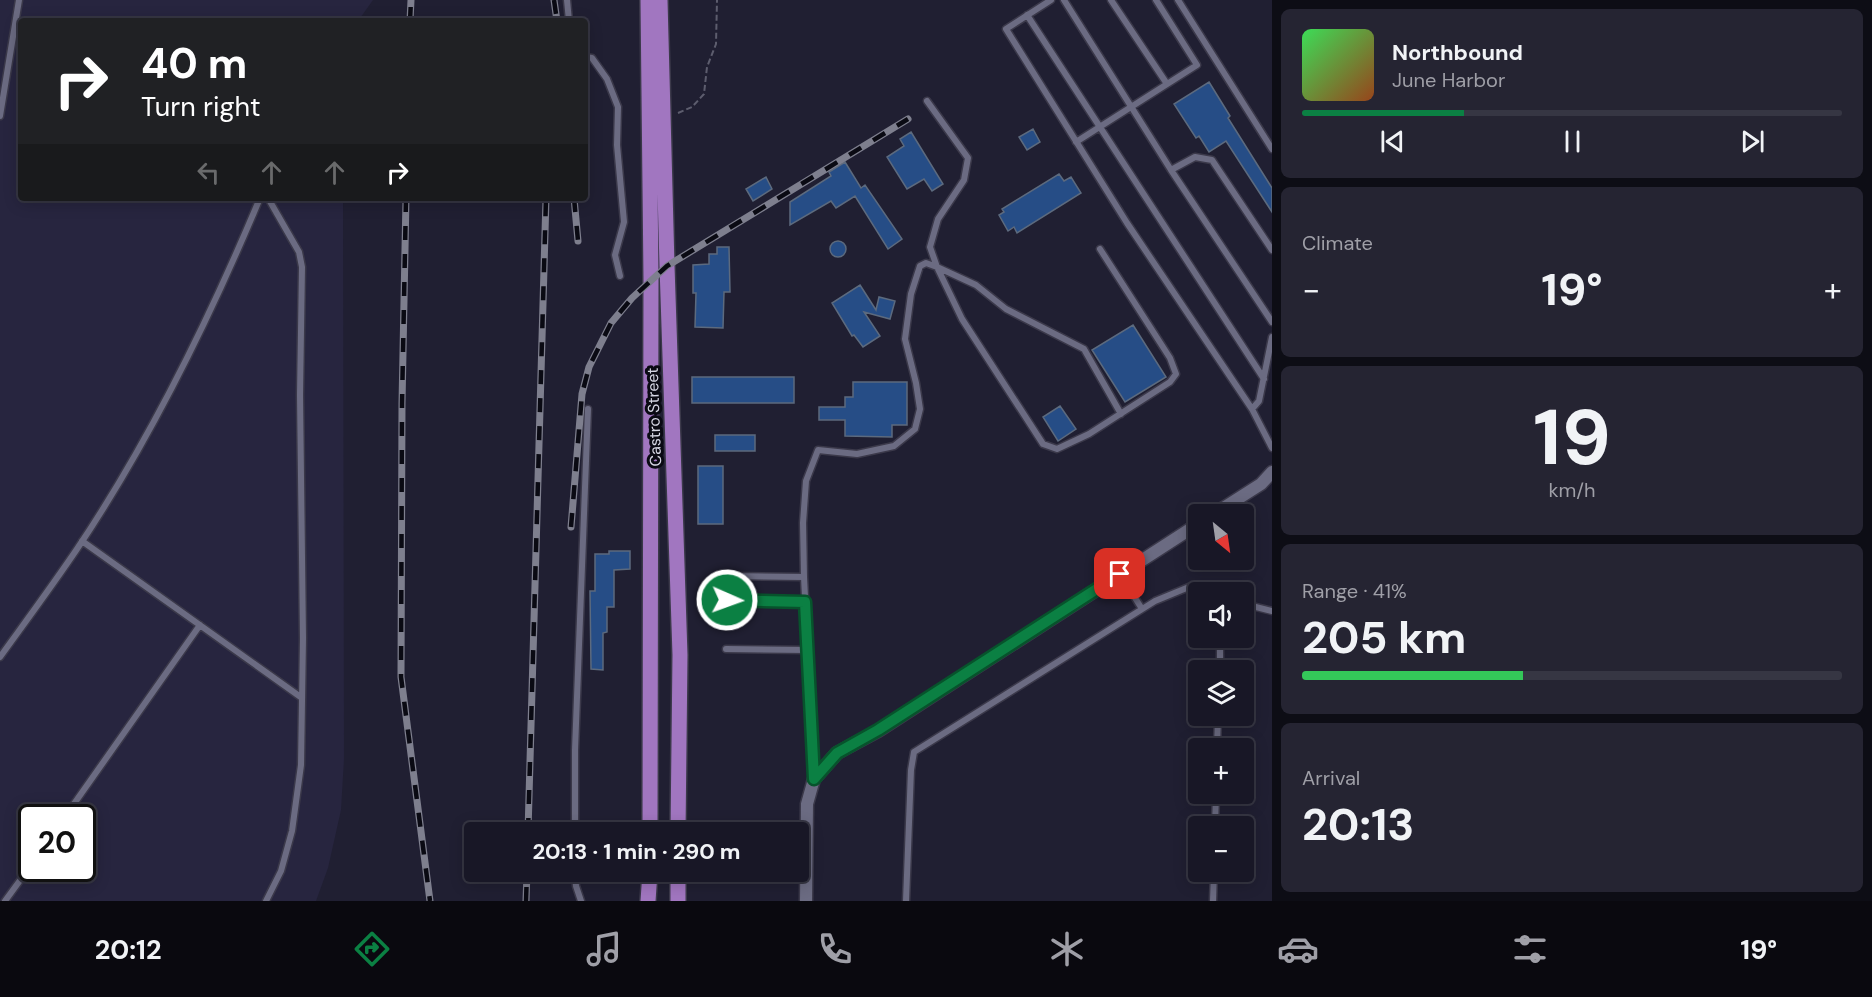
<!DOCTYPE html>
<meta charset="utf-8">
<style>
:root{--surface:#181726;--page:#252432;--text:#f1f3f6;--muted:#9f9fa7;--line:#363643;--accent:#0b8043}
body{margin:0;font-family:"DM Sans",sans-serif;background:var(--page);color:var(--text);height:100vh;display:flex;flex-direction:column;font-size:22px;white-space:nowrap}
*{box-sizing:border-box;margin:0}
p{font-size:20px;color:var(--muted)}
.icon{flex:none;width:33px;height:33px;fill:none;stroke:currentColor;stroke-width:2;stroke-linecap:round;stroke-linejoin:round}
.map{position:relative;flex:1;overflow:hidden}
.drawer{display:flex;flex-direction:column;gap:9px;padding:9px;background:#0d0d15;width:600px}
.drawer>*{flex:none}
.guide{position:absolute;left:18px;top:18px;width:570px;height:183px;border-radius:6px;box-shadow:0 3px 15px #0003,0 0 0 2px var(--line);background:#202124;color:#fff;overflow:hidden}
.needle{width:39px;rotate:151deg}
.controls{position:absolute;left:1188px;top:504px;display:grid;gap:12px}
.controls a{display:grid;place-items:center;width:66px;height:66px;border-radius:6px;background:var(--surface);box-shadow:0 3px 15px #0003,0 0 0 2px var(--line);font-size:30px}
.speed{position:absolute;left:18px;top:804px;display:flex;gap:12px;font-size:30px;font-weight:700;text-align:center}
.speed>*{display:grid;place-content:center;width:78px;height:78px;border-radius:50%;background:var(--surface);box-shadow:0 3px 15px #0003,0 0 0 2px var(--line);line-height:1}
.speed .limit{border:3px solid #111;border-radius:9px;background:#fff;color:#111}
.pin{position:absolute;display:grid;place-items:center;width:51px;height:51px;color:#fff;margin:-26px;border-radius:12px;box-shadow:0 3px 9px #0006}
.me{position:absolute;width:66px;margin:-33px;rotate:92deg;stroke-linejoin:round;filter:drop-shadow(0 0 4px #0008)}
.turn{display:flex;align-items:center;gap:21px;height:126px;padding:0 24px;font-size:27px}
.turn .icon{width:78px;height:78px;stroke-width:2.5}
.turn b{display:block;font-size:42px;line-height:51px}
.lanes{display:flex;align-items:center;height:57px;padding:0 24px;background:#0003;justify-content:center;gap:30px;direction:ltr}
.lanes .off{opacity:.35}
.big{font-size:45px;font-weight:700;line-height:1.1}
.drawer .card{flex:1;display:flex;flex-direction:column;justify-content:center;gap:9px;min-width:0;padding:0 21px;border-radius:9px;background:var(--page)}
.drawer .dial{align-items:center;gap:0}
.dial b{font-size:78px;line-height:1}
.song{display:flex;align-items:center;gap:18px}
.cover{width:72px;height:72px;border-radius:9px;background:linear-gradient(135deg,hsl(130 70% 55%),hsl(20 70% 35%))}
.played{height:6px;border-radius:3px;background:linear-gradient(90deg,var(--accent) 30%,var(--line) 30%)}
.keys{display:flex;justify-content:space-around;direction:ltr}
.heat{display:flex;justify-content:space-between;align-items:center;font-size:33px;direction:ltr}
.charge{height:9px;border-radius:4px;background:linear-gradient(90deg,#34c759 41%,var(--line) 0)}
.trip{position:absolute;left:464px;top:822px;width:345px;height:60px;border-radius:6px;background:var(--surface);box-shadow:0 3px 15px #0003,0 0 0 2px var(--line);font-weight:700;line-height:60px;text-align:center}
.tab-bar{display:flex;height:96px;justify-content:space-around;align-items:center;background:#0a090f;color:var(--muted)}
.tab-bar .icon{width:42px;height:42px}
.tab-bar .active{color:var(--accent)}
.tab-bar b{font-size:27px;color:var(--text)}
main{display:flex;flex:1;min-height:0}
.map>svg:first-child{display:block}
.built{fill:#27253f;fill-rule:evenodd}
.building{fill:#264d86;stroke:#5c6a7e;stroke-width:1.5}
.lines{fill:none;stroke-linecap:round;stroke-linejoin:round}
.lane-casing{stroke:#3b394a;stroke-width:9}
.street-casing{stroke:#3b394a;stroke-width:15}
.primary-casing{stroke:#3b394a;stroke-width:18}
.path{stroke:#5d5d6e;stroke-width:2;stroke-dasharray:6 3;stroke-linecap:butt}
.lane{stroke:#6b6b82;stroke-width:6}
.street{stroke:#6b6b82;stroke-width:12}
.primary{stroke:#a176c0;stroke-width:15}
.rail-casing{stroke:#7e7f8e;stroke-width:7}
.rail{stroke:#0a0a13;stroke-width:4.5;stroke-dasharray:14;stroke-linecap:butt}
.route-casing{stroke:#07532c;stroke-width:15}
.route{stroke:#0b8043;stroke-width:10}
.labels{text-anchor:middle;dominant-baseline:central;stroke-width:6;stroke-linejoin:round;paint-order:stroke}
.street-label{font-size:16px;fill:#d5d6e3;stroke:#0a0a13}
</style>
<main>
<div class="map">
<svg width="1272" height="901" viewBox="0 0 1272 901">
<rect width="100%" height="100%" fill="#201f32"/>
<path class="built" d="M0,0H373L358,21H21V198H343L344,759L341,810L328,868L316,901H0ZM32,818H82V868H32Z"/>
<path class="building" d="M1209,82L1230,116L1228,118L1272,188V212L1226,141L1209,152L1199,136L1196,138L1174,104Z
M1033,129L1040,142L1027,150L1019,137Z
M911,132L943,184L932,191L924,179L907,189L887,157L904,146L900,139Z
M845,162L861,188L865,185L902,239L888,249L855,196L836,208L831,201L790,225V202L831,176L829,172Z
M1059,174L1064,181L1071,177L1081,193L1017,233L1014,227L1008,231L999,215L1004,212L1002,209Z
M766,177L772,189L753,201L746,189Z
M830 249a8 8 0 1 1 16 0a8 8 0 1 1-16 0Z
M717,247H729L730,292H724L723,328L695,327L696,293H693V265L709,264V254H717Z
M860,285L876,310L879,297L895,301L890,319L864,312L880,336L863,347L854,335L852,336L832,303Z
M1133,325L1166,377L1125,402L1092,350Z
M692,377H794V403H692Z
M853,382H907V425H892V437L845,436V420H819V407H845V397H853Z
M1060,406L1076,429L1058,441L1043,417Z
M715,435H755V451H715Z
M698,466H723V524H698Z
M609,551H630V569L614,570V607H607V632L603,633V670L591,669L590,591H595V554H609Z"/>
<g class="lines">
<defs>
<path id="lane" d="M567,0L569,21
M1051,0L1006,29L1127,223L1252,409L1259,401L1272,337
M1064,0L1171,170L1195,157L1212,160L1272,250
M1111,0L1167,84
M1178,0L1272,149
M1027,15L1264,379
M585,57L592,58L607,79L618,107L617,145L624,222L615,255L620,276
M927,101L968,158L964,180L938,219L930,247L937,267L976,285L1006,309L1084,349L1121,414
M0,116L19,0
M1076,142L1197,65L1156,0
M1171,170L1272,322
M1252,409L1272,448
M82,541L302,698
M1120,574L1142,609
M804,577L803,523L806,481L818,450L857,454L894,446L915,429L920,409L916,383L905,339L911,294L920,266L926,263L937,267L962,319L1043,444L1057,449L1089,434L1170,382L1176,374L1170,358L1100,249
M805,602L727,600V576L804,577C807,644 811,710 814,777
M1244,604L1272,611
M726,649L807,650
M0,657C26,621 52,586 77,549C151,439 209,320 260,198
M1220,670V638
M1217,748L1218,716
M64,818L200,625
M1215,826L1216,794
M575,832V750L588,409
M575,872L576,886L581,901
M5,901L32,864
M266,901L281,871L292,831L301,765L303,638L300,395L302,267L299,252L268,198
M906,901L911,770L914,752L1155,601L1189,587L1206,592
M1213,901L1214,872"/>
<path id="street" d="M1214,514L1261,484L1272,472
M806,901L807,804L814,779L837,753L878,731L1198,524"/>
<path id="primary" d="M648,0L651,279L650,832
M660,0L667,266L680,655L678,832
M678,872V901
M648,901L650,872"/>
</defs>
<use href="#lane" class="lane-casing"/>
<use href="#street" class="street-casing"/>
<use href="#primary" class="primary-casing"/>
<path class="path" d="M678,113L692,107L704,94L707,67L716,44L717,0"/>
<use href="#lane" class="lane"/>
<use href="#street" class="street"/>
<use href="#primary" class="primary"/>
<defs>
<path id="rail" d="M554,0L557,21
M410,21L411,0
M406,198L402,404L401,677L430,901
M574,198L578,241
M571,527L582,394L589,367L611,323L632,298L667,266L908,119
M528,832L546,198
M526,901L527,872"/>
</defs>
<use href="#rail" class="rail-casing"/>
<use href="#rail" class="rail"/>
</g>
<g class="lines">
<defs>
<path id="route" d="M727,600L805,602L814,779L837,753L878,730L1120,574"/>
</defs>
<use href="#route" class="route-casing"/>
<use href="#route" class="route"/>
</g>
<g class="labels">
<g class="street-label">
<text transform="translate(654 417) rotate(-92)">Castro Street</text>
</g>
</g>
</svg>
<div class="controls">
<a><svg class="needle" viewBox="-14 -14 28 28"><path d="M0-13l5 13h-10z" fill="#e53935"/><path d="M0 13l5-13h-10z" fill="#9f9fa7"/></svg></a>
<a><svg class="icon" aria-label="sound" viewBox="0 0 24 24"><path d="M4 9h4l5-4v14l-5-4H4zM17 9q2 3 0 6"/></svg></a>
<a><svg class="icon" aria-label="layers" viewBox="0 0 24 24"><path d="M12 4l9 5-9 5-9-5zM3 14l9 5 9-5"/></svg></a>
<a>+</a>
<a>−</a>
</div>
<div class="speed"><div class="limit">20</div></div>
<div class="pin" style="left:1120px;top:574px;background:#d93025"><svg class="icon" aria-label="arrive" viewBox="0 0 24 24"><path d="M6 21V4h12l-3 4 3 4H6"/></svg></div>
<svg class="me" style="left:727px;top:600px" viewBox="-20 -20 40 40"><circle r="17" fill="#0b8043" stroke="#fff" stroke-width="3"/><path d="M0-11L8 9 0 5-8 9z" fill="#fff"/></svg>
<div class="trip">20:13 · 1 min · 290 m</div>
<div class="guide">
<div class="turn"><svg class="icon" aria-label="right" viewBox="0 0 24 24"><path d="M7 20v-9h11M14 6l5 5-5 5"/></svg><div><b>40 m</b>Turn right</div></div>
<div class="lanes"><svg class="icon off" aria-label="left" viewBox="0 0 24 24"><path d="M17 20v-9H6M10 6l-5 5 5 5"/></svg><svg class="icon off" aria-label="ahead" viewBox="0 0 24 24"><path d="M12 20V5M6 11l6-6 6 6"/></svg><svg class="icon off" aria-label="ahead" viewBox="0 0 24 24"><path d="M12 20V5M6 11l6-6 6 6"/></svg><svg class="icon" aria-label="right" viewBox="0 0 24 24"><path d="M7 20v-9h11M14 6l5 5-5 5"/></svg></div>
</div>
</div>
<section class="drawer">
<div class="card">
<div class="song"><i class="cover"></i><div><b>Northbound</b><p>June Harbor</p></div></div>
<div class="played"></div>
<div class="keys"><svg class="icon" aria-label="previous" viewBox="0 0 24 24"><path d="M18 5L8 12l10 7zM5 5v14"/></svg><svg class="icon" aria-label="pause" viewBox="0 0 24 24"><path d="M8 5v14M16 5v14"/></svg><svg class="icon" aria-label="next" viewBox="0 0 24 24"><path d="M6 5l10 7-10 7zM19 5v14"/></svg></div>
</div>
<div class="card"><p>Climate</p>
<div class="heat"><a>−</a><b class="big">19°</b><a>+</a></div>
</div>
<div class="card dial"><b>19</b><p>km/h</p></div>
<div class="card"><p>Range · 41%</p><b class="big">205 km</b><div class="charge"></div></div>
<div class="card"><p>Arrival</p><b class="big">20:13</b></div>
</section>
</main>
<nav class="tab-bar">
<b>20:12</b>
<svg class="icon active" aria-label="directions" viewBox="0 0 24 24"><path d="M12 3l9 9-9 9-9-9zM9 14v-3h6M13 9l2 2-2 2"/></svg>
<svg class="icon" aria-label="music" viewBox="0 0 24 24"><path d="M9 18V5l10-2v13"/><circle cx="6" cy="18" r="3"/><circle cx="16" cy="16" r="3"/></svg>
<svg class="icon" aria-label="phone" viewBox="0 0 24 24"><path d="M5 4h4l2 5-3 2q2 4 5 5l2-3 5 2v4C11 20 4 13 5 4z"/></svg>
<svg class="icon" aria-label="climate" viewBox="0 0 24 24"><path d="M12 3v18M4 7l16 10M4 17L20 7"/></svg>
<svg class="icon" aria-label="car" viewBox="0 0 24 24"><path d="M5 17H2v-5l4-1 3-4h7l3 4 3 1v5h-3M9 17h6M6 11h13"/><circle cx="7" cy="17" r="2"/><circle cx="17" cy="17" r="2"/></svg>
<svg class="icon" aria-label="filters" viewBox="0 0 24 24"><path d="M4 7h16M4 17h16"/><circle cx="9" cy="7" r="2"/><circle cx="15" cy="17" r="2"/></svg>
<b>19°</b>
</nav>
